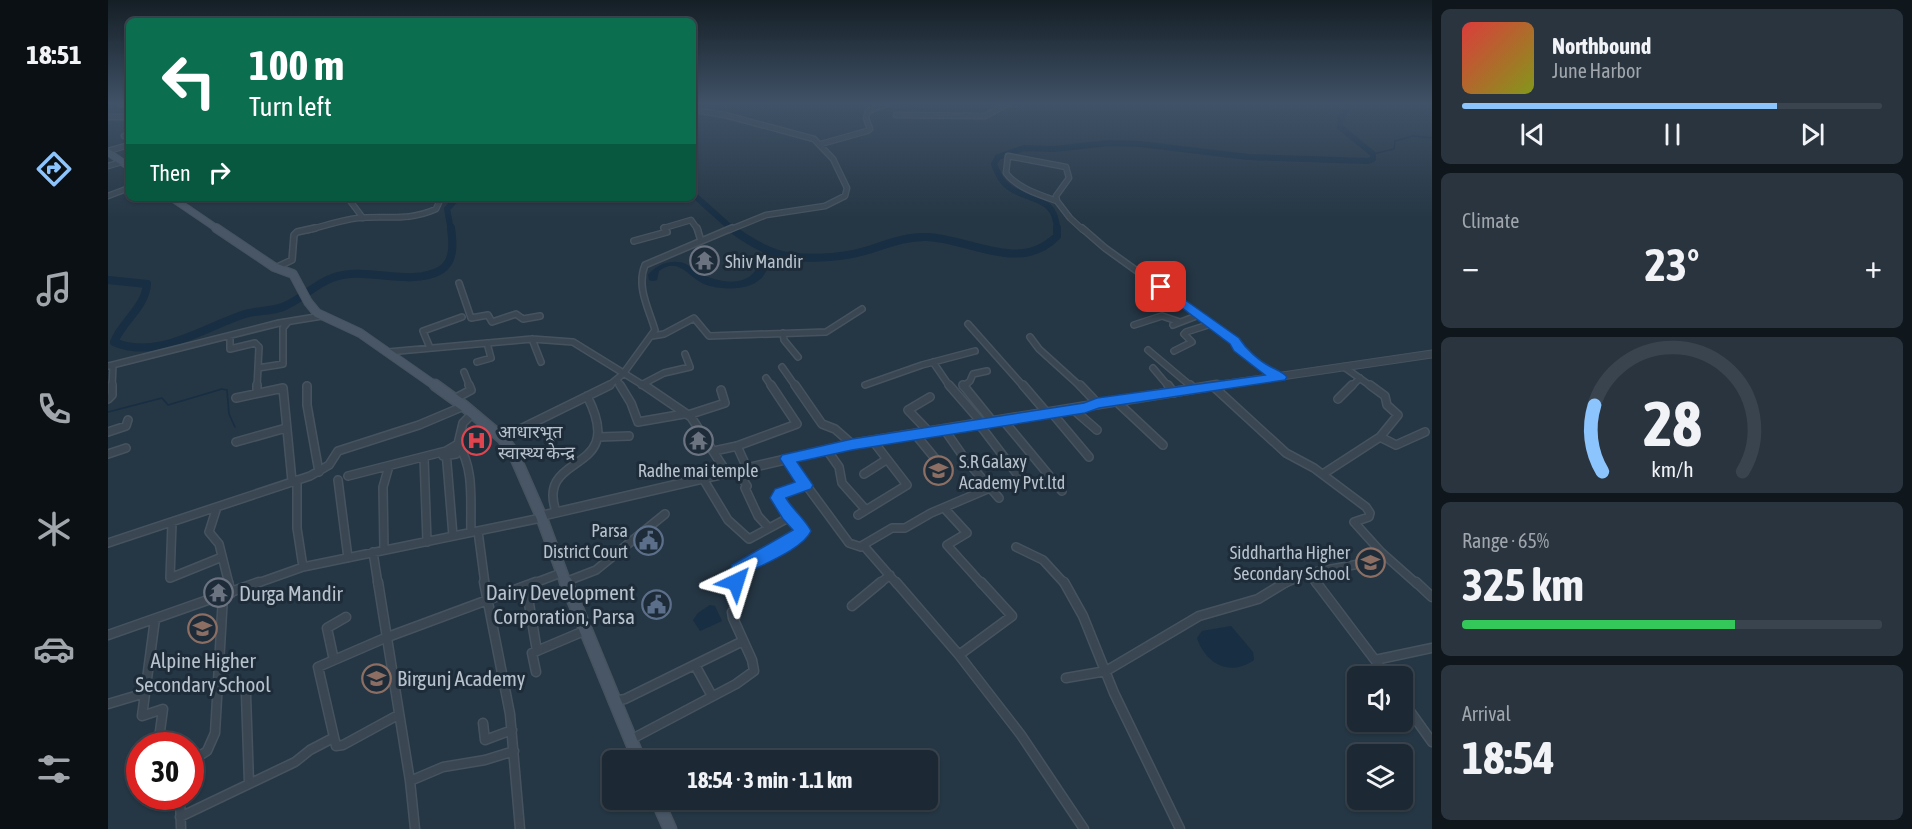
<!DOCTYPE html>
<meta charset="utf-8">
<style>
:root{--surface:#1c2833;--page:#29343f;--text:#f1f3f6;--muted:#a0a6ac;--line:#3a444e;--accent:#8cc4fd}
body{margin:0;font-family:"Asap Condensed","Noto Sans Devanagari",sans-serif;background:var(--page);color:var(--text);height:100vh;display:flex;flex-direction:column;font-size:22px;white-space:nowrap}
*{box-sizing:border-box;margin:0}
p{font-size:20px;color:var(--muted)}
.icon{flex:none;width:33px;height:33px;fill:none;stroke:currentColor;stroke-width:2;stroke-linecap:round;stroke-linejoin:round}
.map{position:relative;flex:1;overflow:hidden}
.drawer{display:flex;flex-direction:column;gap:9px;padding:9px;background:#0f161c;width:480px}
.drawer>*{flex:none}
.banner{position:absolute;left:18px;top:18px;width:570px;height:183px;border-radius:9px;box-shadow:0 2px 4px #0004,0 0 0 2px var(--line);background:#0b6e4f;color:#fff;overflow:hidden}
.tools{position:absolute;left:1239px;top:666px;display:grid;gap:12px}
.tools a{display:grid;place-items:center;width:66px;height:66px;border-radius:9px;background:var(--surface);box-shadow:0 2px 4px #0004,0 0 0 2px var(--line);font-size:30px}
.speed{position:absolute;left:18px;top:732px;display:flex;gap:12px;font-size:30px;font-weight:700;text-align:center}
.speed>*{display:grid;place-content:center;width:78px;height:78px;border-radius:50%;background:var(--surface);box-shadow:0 2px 4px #0004,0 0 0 2px var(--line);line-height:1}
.speed .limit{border:9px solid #d22;background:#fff;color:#111}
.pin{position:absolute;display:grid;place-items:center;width:51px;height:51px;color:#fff;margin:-26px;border-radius:12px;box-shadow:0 3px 9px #0006}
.me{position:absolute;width:66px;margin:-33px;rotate:41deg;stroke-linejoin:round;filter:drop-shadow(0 0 4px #0008)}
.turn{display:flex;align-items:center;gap:21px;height:126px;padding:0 24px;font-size:27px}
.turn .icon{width:78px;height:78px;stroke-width:2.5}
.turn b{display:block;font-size:42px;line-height:51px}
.then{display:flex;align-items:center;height:57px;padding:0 24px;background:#0003;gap:12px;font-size:22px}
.big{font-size:45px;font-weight:700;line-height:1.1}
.drawer .tile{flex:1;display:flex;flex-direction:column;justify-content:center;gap:9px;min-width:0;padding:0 21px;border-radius:9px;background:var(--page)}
.drawer .dial{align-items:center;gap:0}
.dial svg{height:156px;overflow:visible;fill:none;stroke:var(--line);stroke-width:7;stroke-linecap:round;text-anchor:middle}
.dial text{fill:var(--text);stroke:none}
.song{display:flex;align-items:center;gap:18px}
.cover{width:72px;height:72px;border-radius:9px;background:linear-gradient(135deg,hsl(0 70% 55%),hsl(70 70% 35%))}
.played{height:6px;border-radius:3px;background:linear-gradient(90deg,var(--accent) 75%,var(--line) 75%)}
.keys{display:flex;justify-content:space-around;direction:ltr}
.heat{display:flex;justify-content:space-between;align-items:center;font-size:33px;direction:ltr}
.charge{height:9px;border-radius:4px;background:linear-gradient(90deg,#34c759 65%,var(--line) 0)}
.trip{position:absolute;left:494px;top:750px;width:336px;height:60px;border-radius:9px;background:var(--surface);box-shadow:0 2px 4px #0004,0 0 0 2px var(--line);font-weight:700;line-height:60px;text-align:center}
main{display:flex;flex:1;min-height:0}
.tabs{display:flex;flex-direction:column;width:108px;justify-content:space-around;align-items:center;background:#0b1014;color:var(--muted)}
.tabs .icon{width:42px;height:42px}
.tabs .active{color:var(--accent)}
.tabs b{font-size:27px;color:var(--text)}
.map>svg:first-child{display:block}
.water{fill:#172e43}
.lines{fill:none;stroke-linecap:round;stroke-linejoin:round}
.stream{stroke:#172e43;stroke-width:1.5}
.river-far1{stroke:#172e43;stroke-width:6}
.river{stroke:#172e43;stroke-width:8}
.minor-far3-casing{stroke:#46535f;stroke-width:7}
.minor-far2-casing{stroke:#46535f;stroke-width:8}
.minor-far1-casing{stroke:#46535f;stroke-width:10}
.minor-casing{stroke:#46535f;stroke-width:11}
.tertiary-far1-casing{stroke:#46535f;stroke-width:9}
.tertiary-casing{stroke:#46535f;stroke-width:11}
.secondary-far3-casing{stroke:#46535f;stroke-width:8}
.secondary-far2-casing{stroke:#46535f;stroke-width:10}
.secondary-far1-casing{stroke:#46535f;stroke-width:13}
.secondary-casing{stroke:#46535f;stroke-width:15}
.minor-far3{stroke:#3a4753;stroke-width:4.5}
.minor-far2{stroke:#3a4753;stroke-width:5}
.minor-far1{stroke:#3a4753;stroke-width:7}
.minor{stroke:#3a4753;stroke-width:8}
.tertiary-far1{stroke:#3a4753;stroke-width:7}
.tertiary{stroke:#3a4753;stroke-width:8}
.secondary-far3{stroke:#485666;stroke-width:6}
.secondary-far2{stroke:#485666;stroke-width:8}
.secondary-far1{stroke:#485666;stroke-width:10}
.secondary{stroke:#485666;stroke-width:12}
.route{fill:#1a73e8;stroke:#114b97;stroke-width:1.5}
.labels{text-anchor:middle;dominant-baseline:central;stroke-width:6;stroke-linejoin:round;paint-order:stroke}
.poi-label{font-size:18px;fill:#b7c2cd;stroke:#1e2c39;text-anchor:start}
.near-poi-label{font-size:21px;fill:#b7c2cd;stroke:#1e2c39;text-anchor:start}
</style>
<main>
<nav class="tabs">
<b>18:51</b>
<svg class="icon active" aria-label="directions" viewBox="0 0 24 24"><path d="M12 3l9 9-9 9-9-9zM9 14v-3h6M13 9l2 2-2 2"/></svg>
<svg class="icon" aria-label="music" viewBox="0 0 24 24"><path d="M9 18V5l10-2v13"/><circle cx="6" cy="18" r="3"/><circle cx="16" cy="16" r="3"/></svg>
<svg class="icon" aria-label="phone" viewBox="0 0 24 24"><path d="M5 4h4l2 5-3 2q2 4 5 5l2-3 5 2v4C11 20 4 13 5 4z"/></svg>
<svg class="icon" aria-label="climate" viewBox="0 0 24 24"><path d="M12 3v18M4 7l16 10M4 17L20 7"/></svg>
<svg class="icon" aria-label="car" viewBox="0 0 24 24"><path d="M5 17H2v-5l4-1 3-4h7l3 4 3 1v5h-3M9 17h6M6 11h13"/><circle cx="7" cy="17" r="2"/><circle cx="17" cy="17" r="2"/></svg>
<svg class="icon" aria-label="filters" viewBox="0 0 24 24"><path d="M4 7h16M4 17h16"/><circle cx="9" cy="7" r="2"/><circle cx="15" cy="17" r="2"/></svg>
</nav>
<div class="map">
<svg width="1324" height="829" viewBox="0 0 1324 829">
<rect width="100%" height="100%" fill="#253644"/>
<path class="water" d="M655,261L662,265C659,269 656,277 651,280C639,291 610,290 596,284C581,278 571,256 551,271L549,280L545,281L541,280L540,275C550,261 576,255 587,272C605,280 634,290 648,270L647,266Z
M602,605L607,606L614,621L592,631L585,620L590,613Z
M1123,626L1145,652L1146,660C1122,677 1098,664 1089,638L1094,631Z"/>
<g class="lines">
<path class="stream" d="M1265,154L1286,149L1287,141L1305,136L1324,138
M0,412L54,398L60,405L114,389L119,390L121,414L127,427"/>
<path class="river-far1" d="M585,194L625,230
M343,230L339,209L349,198
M949,230C948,196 923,202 902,188C893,182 890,174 886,164L890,157L916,148L946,149L1001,143L1032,144L1140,157L1260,161L1265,159V154L1232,127L1233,118L1243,103"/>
<path class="river" d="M623,228C636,238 651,247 667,253C690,261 734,258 757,251C777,245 798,236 819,237C864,239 912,274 949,236V228
M0,280L39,284C37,308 15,320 6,342C49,361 96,327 137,314C150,310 164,312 177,306C194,299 207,284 224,278C258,265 301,288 333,270C347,261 345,242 343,228"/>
<defs>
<path id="minor-far3" d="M14,103V105L21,104
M585,110L617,115L706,139L725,159L739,188L737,196L717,206L658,215L621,230
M788,115L877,116L901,103
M0,117H21
M16,136L21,134
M713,144L759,131L762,129L758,118L760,111L781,103
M0,151L21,145
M900,156L958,167L961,178L948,196L949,201C932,195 909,188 898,173Z
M0,166L14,162
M0,196L21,188
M240,198L255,218
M949,201L962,218L975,230
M200,230C216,226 233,220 250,218C278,215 299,222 328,209L333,198
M557,230L556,228L583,220L590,230"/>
<path id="minor-far2" d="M589,228L593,241
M974,228L997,248L1126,341L1146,362L1172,377
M526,241L559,232L556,228
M167,268L184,260L186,235L189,232L207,228
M351,283L363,318L380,315L384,322L408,314L415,319L432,316
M860,324L916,387
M1026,325L1054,316L1072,322
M1065,325L1091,315
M675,333L676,340L690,357
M122,336V349L147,343L151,347L149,387
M544,336L556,334L586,318L601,336L718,332L754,309
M922,337L931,349L973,387
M424,339L433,362
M322,348L315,331L354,317
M1040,350L1084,387
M1066,351L1084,342L1076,334L1078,332L1103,324
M280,352L424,339L465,342L538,387
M369,362L383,358L379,343
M825,362L842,387
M0,366L171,323L214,316
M674,367L688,387
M1236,367L1264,387
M150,368L175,364V328L180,322
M1045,368L1061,387
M356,372L362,387
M658,378L664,387
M509,380L513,387
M533,385L556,373L582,367L577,354
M757,385L814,365L867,351
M4,387L5,365
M499,387L515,374L547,330C541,309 528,287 537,265L624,228
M855,387L862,381L865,374L879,371
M1243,387L1252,378"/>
<path id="minor-far1" d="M512,385L523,403L530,422L576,414
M536,385L583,417L619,473
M687,385L714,424L727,429L744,444
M841,385L874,423
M855,385L885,422
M915,385L939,413
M972,385L989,403
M1060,385L1066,393
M1082,385L1086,389
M1262,385L1277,396L1279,405L1290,415L1272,437
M199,386V405L211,472
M1106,387L1178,453L1206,468L1258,507L1262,513L1261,517L1246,522L1273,552L1309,584
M149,393V385
M128,398L175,388L184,481
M0,399L4,395V385
M346,399L363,390L361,385
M1230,399L1244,385
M1008,401L1055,445
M966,410L989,430
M944,413L981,457
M580,415L617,403L613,390
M895,420L954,491
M871,424L916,483
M836,429L857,459L891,498
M0,432L18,426L20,420
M821,432L800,410L822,397
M807,434L830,462
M491,437L521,436
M394,438L502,385
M128,442L178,428
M629,446L639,468
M719,450L731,467L734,483L758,510
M338,451L345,536
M606,451L629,446L689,424L663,385
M0,454L18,448
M335,456L348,454L353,449
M316,457L319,542
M679,459L741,543L753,547L755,545L789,584
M629,470L639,486L637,488L650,516L661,528
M756,474L778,460
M1215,474L1272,437L1288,445L1317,432
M240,476L338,451L350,444
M594,477L620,520L641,539L682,517L669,498L672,494L697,485
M189,480V528L195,567
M230,480L240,558
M109,507L101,532L111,544L121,584
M837,509L859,533L839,545L874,584
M448,512C427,450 521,477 479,396
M750,515L799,485L765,441
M64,523L62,578L114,557
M370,531L377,584
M363,532C362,503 367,469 350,444L355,423L365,413
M0,543L202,476L221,465L230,451L311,425L356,406
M755,545L784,528H797L823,513L882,488
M908,547L935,560L957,584
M276,550L275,487L281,466
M265,552L270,584
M1201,573L1209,584
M457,582L488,570L557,514
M147,584L195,567L433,518
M424,584L453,573
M627,584L630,570L683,541L696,531L682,517
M771,584L782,575
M1175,584L1201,573L1257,563L1258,556L1274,553"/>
<path id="minor" d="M120,582L123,593
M270,582L302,781L307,829
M376,582L402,714L412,829
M788,582L851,655L913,735L976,829
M956,582L975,616L1006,693L1072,829
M1208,582L1267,660
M1308,582L1324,597
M418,586L429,651
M744,606L773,582
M47,619L34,716L55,709L50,746
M0,635L151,582
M851,655L904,616L873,582
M228,659L225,656L219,628L238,617
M587,665L604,696
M428,672L424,653L476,631
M1278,676L1267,660L1324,648
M958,678L998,671L1091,616L1150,599L1178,582
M138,695L141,783
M1294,700L1324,742
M505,701L517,699L635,641
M0,704L37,693
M290,715L235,745L228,746L210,667L277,638L428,582
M375,723L377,740L404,730
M522,740L628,684L646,671L644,660L625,618L624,612L631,604L623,588L628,582
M82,762L99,751L107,733L115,596
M302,781L335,767L377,760L406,751
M72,796L73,829
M72,817L187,762L202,750L225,738"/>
<path id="tertiary-far1" d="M1099,387L1324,354"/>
<path id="tertiary" d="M433,516L744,444L1109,385"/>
<path id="secondary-far3" d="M0,152L21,167
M64,198L111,230"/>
<path id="secondary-far2" d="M108,228L166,267L185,274L200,302L209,313L252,333L329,387"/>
<path id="secondary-far1" d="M327,385L356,406L394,438L405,452L433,516L458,584"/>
<path id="secondary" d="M458,582L531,760
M549,800L562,829"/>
</defs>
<use href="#minor-far3" class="minor-far3-casing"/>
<use href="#minor-far2" class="minor-far2-casing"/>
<use href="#minor-far1" class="minor-far1-casing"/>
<use href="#minor" class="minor-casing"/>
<use href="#tertiary-far1" class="tertiary-far1-casing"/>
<use href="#tertiary" class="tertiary-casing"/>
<use href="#secondary-far3" class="secondary-far3-casing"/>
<use href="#secondary-far2" class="secondary-far2-casing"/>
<use href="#secondary-far1" class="secondary-far1-casing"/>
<use href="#secondary" class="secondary-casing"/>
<use href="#minor-far3" class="minor-far3"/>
<use href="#minor-far2" class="minor-far2"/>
<use href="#minor-far1" class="minor-far1"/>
<use href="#minor" class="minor"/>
<use href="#tertiary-far1" class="tertiary-far1"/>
<use href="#tertiary" class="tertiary"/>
<use href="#secondary-far3" class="secondary-far3"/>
<use href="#secondary-far2" class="secondary-far2"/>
<use href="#secondary-far1" class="secondary-far1"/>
<use href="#secondary" class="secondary"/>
</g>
<linearGradient id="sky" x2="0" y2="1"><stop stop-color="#141e25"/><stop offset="0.47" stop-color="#405267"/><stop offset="1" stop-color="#405267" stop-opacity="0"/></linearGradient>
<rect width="1324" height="219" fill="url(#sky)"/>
<path class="route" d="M1053,283L1131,338C1138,349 1151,361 1163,367C1169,370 1175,372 1179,377L1177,380L991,408L977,413L744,450L689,462L705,485L703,489L678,498C685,510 697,519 703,531C695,549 655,564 637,574L633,588L628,590L622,588L619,582L624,565L685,530L675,519L662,498L667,489L687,482L672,459L674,455L744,439L976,403L989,398L1157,375L1126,351L1122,344L1049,289L1048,287Z"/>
<defs>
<symbol id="temple-ring" viewBox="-11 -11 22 22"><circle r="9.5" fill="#1e2c39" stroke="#6b7280" stroke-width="1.5"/><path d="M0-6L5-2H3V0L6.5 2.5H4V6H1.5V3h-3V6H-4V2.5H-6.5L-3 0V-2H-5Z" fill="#6b7280"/></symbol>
<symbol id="hospital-ring" viewBox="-11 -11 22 22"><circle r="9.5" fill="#1e2c39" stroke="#e0444e" stroke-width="1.5"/><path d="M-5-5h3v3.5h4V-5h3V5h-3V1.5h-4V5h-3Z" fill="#e0444e"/></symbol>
<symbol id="school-ring" viewBox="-11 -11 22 22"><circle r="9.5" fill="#1e2c39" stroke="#8d6e63" stroke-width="1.5"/><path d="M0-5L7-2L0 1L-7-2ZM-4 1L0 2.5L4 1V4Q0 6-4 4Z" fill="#8d6e63"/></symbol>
<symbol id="civic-ring" viewBox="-11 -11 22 22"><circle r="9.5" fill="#1e2c39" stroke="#5c6f8a" stroke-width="1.5"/><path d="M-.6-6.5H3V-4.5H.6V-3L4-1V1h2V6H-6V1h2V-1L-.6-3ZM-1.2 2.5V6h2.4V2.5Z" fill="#5c6f8a"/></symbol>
</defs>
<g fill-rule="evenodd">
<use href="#temple-ring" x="580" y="244" width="33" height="33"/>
<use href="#hospital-ring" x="352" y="424" width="33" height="33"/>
<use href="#temple-ring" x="574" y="424" width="33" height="33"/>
<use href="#school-ring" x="814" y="454" width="33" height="33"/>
<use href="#civic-ring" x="524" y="524" width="33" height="33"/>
<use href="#school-ring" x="1246" y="546" width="33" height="33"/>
<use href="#temple-ring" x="94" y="576" width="33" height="33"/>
<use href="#civic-ring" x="532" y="588" width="33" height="33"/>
<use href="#school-ring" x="78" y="612" width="33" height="33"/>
<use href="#school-ring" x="252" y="662" width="33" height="33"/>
</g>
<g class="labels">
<g class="poi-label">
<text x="617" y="261">Shiv Mandir</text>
<text x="390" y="431">आधारभूत<tspan x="390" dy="21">स्वास्थ्य केन्द्र</tspan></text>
<text x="851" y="461">S.R Galaxy<tspan x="851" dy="21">Academy Pvt.ltd</tspan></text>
<text x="590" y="470" text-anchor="middle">Radhe mai temple</text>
<text x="520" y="530" text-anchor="end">Parsa<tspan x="520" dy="21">District Court</tspan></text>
<text x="1242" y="552" text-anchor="end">Siddhartha Higher<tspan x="1242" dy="21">Secondary School</tspan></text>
</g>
<g class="near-poi-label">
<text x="527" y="592" text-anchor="end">Dairy Development<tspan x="527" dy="24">Corporation, Parsa</tspan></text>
<text x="131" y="593">Durga Mandir</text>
<text x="95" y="660" text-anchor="middle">Alpine Higher<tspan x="95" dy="24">Secondary School</tspan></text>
<text x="289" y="678">Birgunj Academy</text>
</g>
</g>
</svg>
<div class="tools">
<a><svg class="icon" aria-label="sound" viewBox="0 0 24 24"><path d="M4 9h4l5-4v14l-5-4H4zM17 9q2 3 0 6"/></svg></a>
<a><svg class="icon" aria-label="layers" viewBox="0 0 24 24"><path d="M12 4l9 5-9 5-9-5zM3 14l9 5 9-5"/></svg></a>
</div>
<div class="speed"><div class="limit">30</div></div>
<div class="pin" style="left:1053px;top:287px;background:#d93025"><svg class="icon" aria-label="arrive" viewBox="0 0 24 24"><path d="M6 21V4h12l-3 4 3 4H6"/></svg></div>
<svg class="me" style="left:628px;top:582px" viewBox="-20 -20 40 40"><path d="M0-17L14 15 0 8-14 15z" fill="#1a73e8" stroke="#fff" stroke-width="4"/></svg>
<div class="trip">18:54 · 3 min · 1.1 km</div>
<div class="banner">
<div class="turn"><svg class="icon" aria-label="left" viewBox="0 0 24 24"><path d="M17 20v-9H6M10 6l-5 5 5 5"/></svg><div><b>100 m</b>Turn left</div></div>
<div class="then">Then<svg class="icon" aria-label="right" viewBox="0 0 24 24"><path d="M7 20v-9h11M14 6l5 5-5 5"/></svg></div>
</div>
</div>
<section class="drawer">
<div class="tile">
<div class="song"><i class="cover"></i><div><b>Northbound</b><p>June Harbor</p></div></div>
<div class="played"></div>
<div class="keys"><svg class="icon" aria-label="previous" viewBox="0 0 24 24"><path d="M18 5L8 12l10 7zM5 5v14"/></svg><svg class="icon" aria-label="pause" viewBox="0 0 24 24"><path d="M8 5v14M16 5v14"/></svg><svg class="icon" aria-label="next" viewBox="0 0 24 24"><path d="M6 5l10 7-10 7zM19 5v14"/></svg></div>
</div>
<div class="tile"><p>Climate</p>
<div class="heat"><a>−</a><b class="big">23°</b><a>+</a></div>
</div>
<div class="tile dial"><svg viewBox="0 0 100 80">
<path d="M14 69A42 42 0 1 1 86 69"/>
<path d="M14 69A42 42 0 0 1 10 35" stroke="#8cc4fd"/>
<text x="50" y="56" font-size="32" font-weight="700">28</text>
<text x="50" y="72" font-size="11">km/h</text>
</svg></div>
<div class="tile"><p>Range · 65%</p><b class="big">325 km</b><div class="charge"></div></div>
<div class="tile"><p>Arrival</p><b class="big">18:54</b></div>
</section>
</main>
